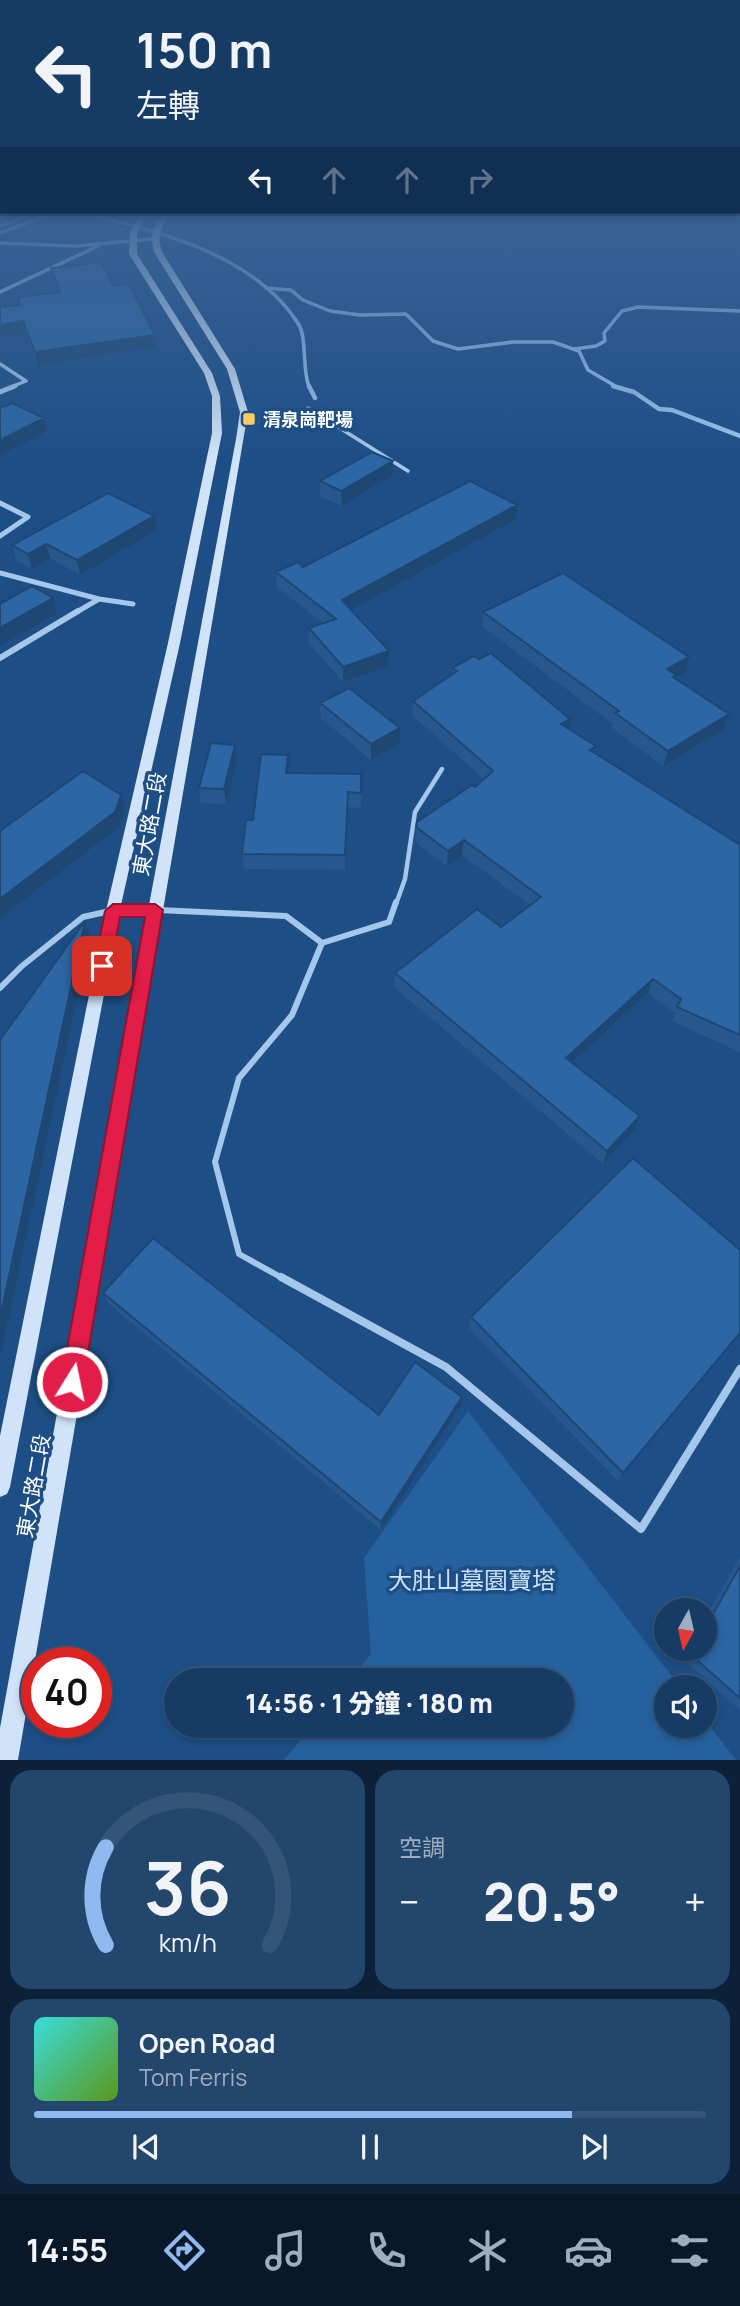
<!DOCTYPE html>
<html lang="zh-TW">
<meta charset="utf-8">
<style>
:root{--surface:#163b64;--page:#23466d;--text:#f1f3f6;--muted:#9eadbf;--line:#355578;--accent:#90b9f0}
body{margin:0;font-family:Manrope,"Noto Sans TC",sans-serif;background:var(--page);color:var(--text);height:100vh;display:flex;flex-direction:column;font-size:26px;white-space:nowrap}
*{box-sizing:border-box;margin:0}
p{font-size:23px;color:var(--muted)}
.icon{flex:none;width:38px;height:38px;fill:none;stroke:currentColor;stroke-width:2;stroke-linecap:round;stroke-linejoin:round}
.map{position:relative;height:1760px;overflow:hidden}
.details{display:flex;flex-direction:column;gap:10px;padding:10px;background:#0c2037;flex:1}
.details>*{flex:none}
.hud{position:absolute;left:0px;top:0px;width:740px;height:214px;box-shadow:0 4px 10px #0003,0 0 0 2px var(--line);background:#163b64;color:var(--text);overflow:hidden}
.needle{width:46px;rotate:188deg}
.controls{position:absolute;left:654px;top:1598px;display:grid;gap:14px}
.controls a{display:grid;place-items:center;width:63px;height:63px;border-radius:50%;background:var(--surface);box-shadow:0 4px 10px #0003,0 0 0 2px var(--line);font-size:35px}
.speed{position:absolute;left:21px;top:1647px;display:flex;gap:14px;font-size:35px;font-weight:700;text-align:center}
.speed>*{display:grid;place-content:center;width:91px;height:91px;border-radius:50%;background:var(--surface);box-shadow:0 4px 10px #0003,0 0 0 2px var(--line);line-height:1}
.speed .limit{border:10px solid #d22;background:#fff;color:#111}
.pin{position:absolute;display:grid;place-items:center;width:60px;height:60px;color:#fff;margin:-30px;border-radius:14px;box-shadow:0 4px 10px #0006}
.me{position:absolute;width:77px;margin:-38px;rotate:10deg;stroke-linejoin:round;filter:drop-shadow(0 0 5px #0008)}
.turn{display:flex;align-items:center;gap:24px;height:147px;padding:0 21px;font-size:32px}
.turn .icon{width:91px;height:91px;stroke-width:2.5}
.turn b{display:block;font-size:49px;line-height:60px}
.lanes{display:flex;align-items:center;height:66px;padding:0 21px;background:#0003;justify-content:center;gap:35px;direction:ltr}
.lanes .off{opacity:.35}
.big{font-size:52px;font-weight:800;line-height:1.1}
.details .card{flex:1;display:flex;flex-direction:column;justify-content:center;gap:10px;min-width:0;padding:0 24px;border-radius:21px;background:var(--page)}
.details .dial{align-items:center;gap:0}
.dial svg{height:182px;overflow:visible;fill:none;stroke:var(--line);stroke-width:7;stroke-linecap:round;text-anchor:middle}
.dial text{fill:var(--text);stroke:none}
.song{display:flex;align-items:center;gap:21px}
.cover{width:84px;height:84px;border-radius:10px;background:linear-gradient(135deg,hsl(180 70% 55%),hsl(90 70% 35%))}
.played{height:7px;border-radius:4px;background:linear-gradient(90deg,var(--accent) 80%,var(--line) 80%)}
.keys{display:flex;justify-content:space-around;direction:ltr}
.heat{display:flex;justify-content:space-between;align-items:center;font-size:38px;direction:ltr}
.details .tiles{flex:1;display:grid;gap:10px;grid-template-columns:1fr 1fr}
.card:last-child{grid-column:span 2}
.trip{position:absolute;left:164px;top:1668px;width:410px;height:70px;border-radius:35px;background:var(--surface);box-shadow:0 4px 10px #0003,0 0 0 2px var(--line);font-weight:800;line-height:70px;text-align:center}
.dock{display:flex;height:112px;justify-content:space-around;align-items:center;background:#091828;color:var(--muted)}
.dock .icon{width:49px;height:49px}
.dock .current{color:var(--accent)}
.dock b{font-size:32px;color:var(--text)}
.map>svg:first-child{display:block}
.green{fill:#26619f}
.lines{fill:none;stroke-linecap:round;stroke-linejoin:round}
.stream-far1{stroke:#99c3ed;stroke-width:3.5}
.stream{stroke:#99c3ed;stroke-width:4.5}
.lane-far3{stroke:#a5c7eb;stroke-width:3.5}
.lane-far2{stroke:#a5c7eb;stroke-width:4.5}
.lane-far1{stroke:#a5c7eb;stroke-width:6}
.lane{stroke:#a5c7eb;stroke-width:8}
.street-far2{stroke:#a5c7eb;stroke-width:3.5}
.street-far1{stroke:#a5c7eb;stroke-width:5}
.street{stroke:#a5c7eb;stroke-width:6}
.secondary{fill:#d1e3f8;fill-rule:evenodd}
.wall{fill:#26588d}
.shaded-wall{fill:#1f4773}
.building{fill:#2c66a4;stroke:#1f4773;stroke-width:2}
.route{fill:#e11d48;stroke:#92132f;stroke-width:2}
.poi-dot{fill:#fbca64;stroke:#1d4f86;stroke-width:2.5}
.labels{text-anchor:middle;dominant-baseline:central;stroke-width:7;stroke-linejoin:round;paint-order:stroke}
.far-poi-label{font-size:18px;font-weight:bold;fill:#fff;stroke:#1d4f86;text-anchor:start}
.street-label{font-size:21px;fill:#fff;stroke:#1d4f86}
.near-park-label{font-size:24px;fill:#cae1f8;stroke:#1d4f86}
</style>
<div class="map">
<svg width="740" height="1760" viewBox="0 0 740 1760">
<rect width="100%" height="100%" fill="#1d4f86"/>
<path class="green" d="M468,1411L680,1687H667V1726H705V1720L736,1760H284L312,1726H562V1680H350L371,1654L364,1558Z"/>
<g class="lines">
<path class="stream-far1" d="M76,212C151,228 256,254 299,325C307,338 302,369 309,387
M0,226L39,212
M266,288L291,290L303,300L330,311L360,315L406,314L433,341L458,349L513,342H553L579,351L588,370L617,387
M574,349L596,346L605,341L604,333L622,311L638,307L740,311"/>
<path class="stream" d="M309,386L315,398
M613,386L634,392L659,409L672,410L740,436"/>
<path class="lane-far3" d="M308,408L408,471"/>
<path class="lane-far2" d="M396,904L405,879L415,812L442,769"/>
<path class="lane-far1" d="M158,910L286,916L322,943L292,1015L239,1078L215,1162L239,1254L284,1279
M322,943L389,922L396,902
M0,988L22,966L83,917L110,911"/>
<path class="lane" d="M281,1277L446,1367L641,1529L740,1369"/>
<path class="street-far2" d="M0,233L56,212
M0,243L76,246L153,239
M0,292L98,246
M0,364L26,381L11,387"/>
<path class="street-far1" d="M0,392L15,386
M0,503L28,517L0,536
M0,573L99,599L133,604
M75,613L99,599"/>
<path class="street" d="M0,658L78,611"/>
<path class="secondary" d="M143,212H149L137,232V254L212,373L220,396L222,433L180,643L121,905H149L236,439L240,412L227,369L154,252C149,234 154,224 167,212H174C162,225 156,233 162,252L235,369L248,412L18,1760H0V1728L147,916H119L10,1487L7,1494L0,1497V1436L106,911L168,643L212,433V396L204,373L129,254L130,232Z"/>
</g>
<path class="wall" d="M51,268L113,286L155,335L156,347L38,365L26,334L0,337L20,305L58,293L54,280Z
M393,475L342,506L320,496V481Z
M515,520L351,610L389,651L388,666L343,682L309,643V628L323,623L277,587L276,572L303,567Z
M157,530L80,575L50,558L32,569L16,560L12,545Z
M483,612L689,657L685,672L676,677L675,678L729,714L724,729L663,766L612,728L613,724L482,626Z
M452,668L569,729L594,752L740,845V1052L672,1021L675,1013L648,993L572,1063L640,1116L635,1129L603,1164L394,987L395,973L501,927L530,905L462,855L447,866L415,842L416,827L475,787L484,779L413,716V701L452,674Z
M320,703L400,728V743L371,760L321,718Z
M237,760L226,804L201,803L199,788Z
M289,770V773L361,774V808L348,807L345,870L244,869L242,854L253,820Z
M740,1250V1334L618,1481L469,1328L471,1317Z
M103,1293L379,1415L460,1406L381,1530L109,1304Z
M740,1557V1710L683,1659L688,1648H705V1619Z"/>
<path class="shaded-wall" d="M23,321L26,334L0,337V325Z
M155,335L156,347L38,365L35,352Z
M44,418L47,431L0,455V440Z
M393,461V475L342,506L341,491Z
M517,505L515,520L342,615V600Z
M154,516L157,530L80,575L77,560Z
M46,544L50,558L32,569L28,554Z
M53,598L57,613L0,646V628Z
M389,651L388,666L343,682V667Z
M689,657L685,672L676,677L672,690L667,669Z
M729,714L724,729L663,766L668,751Z
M570,719L568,734L561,724Z
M400,728V743L371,760V744Z
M235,745L237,760L226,804L224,789Z
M288,755L289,770L288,788L286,773Z
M348,792V807L345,870V855Z
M121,795L125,810L119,827L0,918V899Z
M464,840L462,855L447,866L448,851Z
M85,921L90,936L0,1358V1315Z
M653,979L648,993L562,1072L566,1058Z
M640,1116L635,1129L603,1164L607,1151Z
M740,1333V1334L618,1481L623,1473Z
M462,1397L460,1406L381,1530V1522Z"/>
<path class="building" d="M102,262L113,286L129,284L155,335L35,352L23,321L0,325V307L20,305L18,297L60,292L51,268Z
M12,403L44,418L0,440V406L3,407Z
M372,452L393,461L341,491L320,481Z
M470,481L517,505L342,600L389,651L343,667L309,628L336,619L276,572L298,562L303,567Z
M108,493L154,516L77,560L46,544L28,554L12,545Z
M563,573L689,657L667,669L676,675L673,677L729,714L668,751L615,713L619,711L483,612Z
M32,586L53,598L0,628V604Z
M491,653L570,719L561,724L596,746L590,750L740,845V1035L677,1007L681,999L653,979L566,1058L640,1116L607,1151L395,973L477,909L501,927L541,897L464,840L448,851L416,827L417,822L472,785L475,787L493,771L413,701L457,671L452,668L474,656L479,659Z
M349,688L400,728L371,744L320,703Z
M211,743L235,745L224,789L199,788Z
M261,754L288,755L286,773L361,774V793L348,792L345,855L242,854L246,820H253Z
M83,771L121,795L115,812L0,899V831Z
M85,921L3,1304L0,1315V1040Z
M633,1158L740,1250V1333L623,1473L471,1317Z
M153,1238L379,1415L415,1362L462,1397L381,1522L103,1293Z
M740,1566V1698L690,1654L694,1648H705V1628Z"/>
<linearGradient id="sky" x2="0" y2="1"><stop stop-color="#102b4a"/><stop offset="0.46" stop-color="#3a6395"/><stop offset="1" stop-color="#3a6395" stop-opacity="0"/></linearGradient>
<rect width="740" height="458" fill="url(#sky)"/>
<path class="route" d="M113,904H155L163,910L83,1382L80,1390L72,1393L64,1390L61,1382L145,917H120L111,966L108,970H96L94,966L105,911Z"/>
<rect class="poi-dot" x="242" y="412" width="14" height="14" rx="3.5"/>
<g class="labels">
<g class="far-poi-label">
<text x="263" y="419">清泉崗靶場</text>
</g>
<g class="street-label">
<text transform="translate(149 824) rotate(-80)">東大路二段</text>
<text transform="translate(33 1486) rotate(-80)">東大路二段</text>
</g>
<g class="near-park-label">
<text x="472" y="1579">大肚山墓園寶塔</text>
</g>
</g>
</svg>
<div class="controls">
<a><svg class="needle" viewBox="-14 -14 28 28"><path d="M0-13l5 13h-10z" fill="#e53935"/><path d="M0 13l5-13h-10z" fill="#9eadbf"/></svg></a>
<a><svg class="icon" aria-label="sound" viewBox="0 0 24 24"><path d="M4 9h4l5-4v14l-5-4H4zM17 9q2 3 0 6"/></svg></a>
</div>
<div class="speed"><div class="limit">40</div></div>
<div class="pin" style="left:102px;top:966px;background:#d93025"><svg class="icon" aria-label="arrive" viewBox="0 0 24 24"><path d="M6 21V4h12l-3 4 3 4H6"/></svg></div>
<svg class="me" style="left:72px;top:1382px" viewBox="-20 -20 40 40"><circle r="17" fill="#e11d48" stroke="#fff" stroke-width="3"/><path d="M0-11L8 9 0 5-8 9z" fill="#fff"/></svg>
<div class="trip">14:56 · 1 分鐘 · 180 m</div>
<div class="hud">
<div class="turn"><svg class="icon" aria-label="left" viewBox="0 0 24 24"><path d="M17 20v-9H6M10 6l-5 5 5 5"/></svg><div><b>150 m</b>左轉</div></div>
<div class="lanes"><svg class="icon" aria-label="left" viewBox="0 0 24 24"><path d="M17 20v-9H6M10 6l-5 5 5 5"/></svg><svg class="icon off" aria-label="ahead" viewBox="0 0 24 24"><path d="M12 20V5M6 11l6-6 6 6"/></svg><svg class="icon off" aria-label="ahead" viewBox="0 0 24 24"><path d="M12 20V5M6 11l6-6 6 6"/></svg><svg class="icon off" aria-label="right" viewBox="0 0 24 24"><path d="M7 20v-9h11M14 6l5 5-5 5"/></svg></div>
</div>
</div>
<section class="details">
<div class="tiles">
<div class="card dial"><svg viewBox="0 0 100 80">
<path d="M14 69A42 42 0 1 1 86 69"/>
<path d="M14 69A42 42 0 0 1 14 26" stroke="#90b9f0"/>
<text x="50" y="56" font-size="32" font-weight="700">36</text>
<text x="50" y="72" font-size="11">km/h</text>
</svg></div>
<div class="card"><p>空調</p>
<div class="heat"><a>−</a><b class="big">20.5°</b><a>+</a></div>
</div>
<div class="card">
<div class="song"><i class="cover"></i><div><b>Open Road</b><p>Tom Ferris</p></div></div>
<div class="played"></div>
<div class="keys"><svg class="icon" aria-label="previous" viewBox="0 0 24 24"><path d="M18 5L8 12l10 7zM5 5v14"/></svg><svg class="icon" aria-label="pause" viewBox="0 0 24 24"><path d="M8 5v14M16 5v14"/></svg><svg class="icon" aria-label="next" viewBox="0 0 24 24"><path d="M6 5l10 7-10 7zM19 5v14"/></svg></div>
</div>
</div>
</section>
<nav class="dock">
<b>14:55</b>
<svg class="icon current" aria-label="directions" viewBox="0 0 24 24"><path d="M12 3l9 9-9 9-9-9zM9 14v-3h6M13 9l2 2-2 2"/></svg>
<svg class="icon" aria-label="music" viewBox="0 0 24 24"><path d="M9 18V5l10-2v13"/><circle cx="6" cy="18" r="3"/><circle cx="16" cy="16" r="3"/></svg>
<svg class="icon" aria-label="phone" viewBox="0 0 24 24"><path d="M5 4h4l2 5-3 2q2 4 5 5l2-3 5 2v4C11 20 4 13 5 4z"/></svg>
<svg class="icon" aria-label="climate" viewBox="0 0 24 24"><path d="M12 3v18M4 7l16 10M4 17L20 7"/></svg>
<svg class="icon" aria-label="car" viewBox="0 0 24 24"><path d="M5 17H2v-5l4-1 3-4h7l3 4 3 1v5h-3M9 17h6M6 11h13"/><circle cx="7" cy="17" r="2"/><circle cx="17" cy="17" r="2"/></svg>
<svg class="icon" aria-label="filters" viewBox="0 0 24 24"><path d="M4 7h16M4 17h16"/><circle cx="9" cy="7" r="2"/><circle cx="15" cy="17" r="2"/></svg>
</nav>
